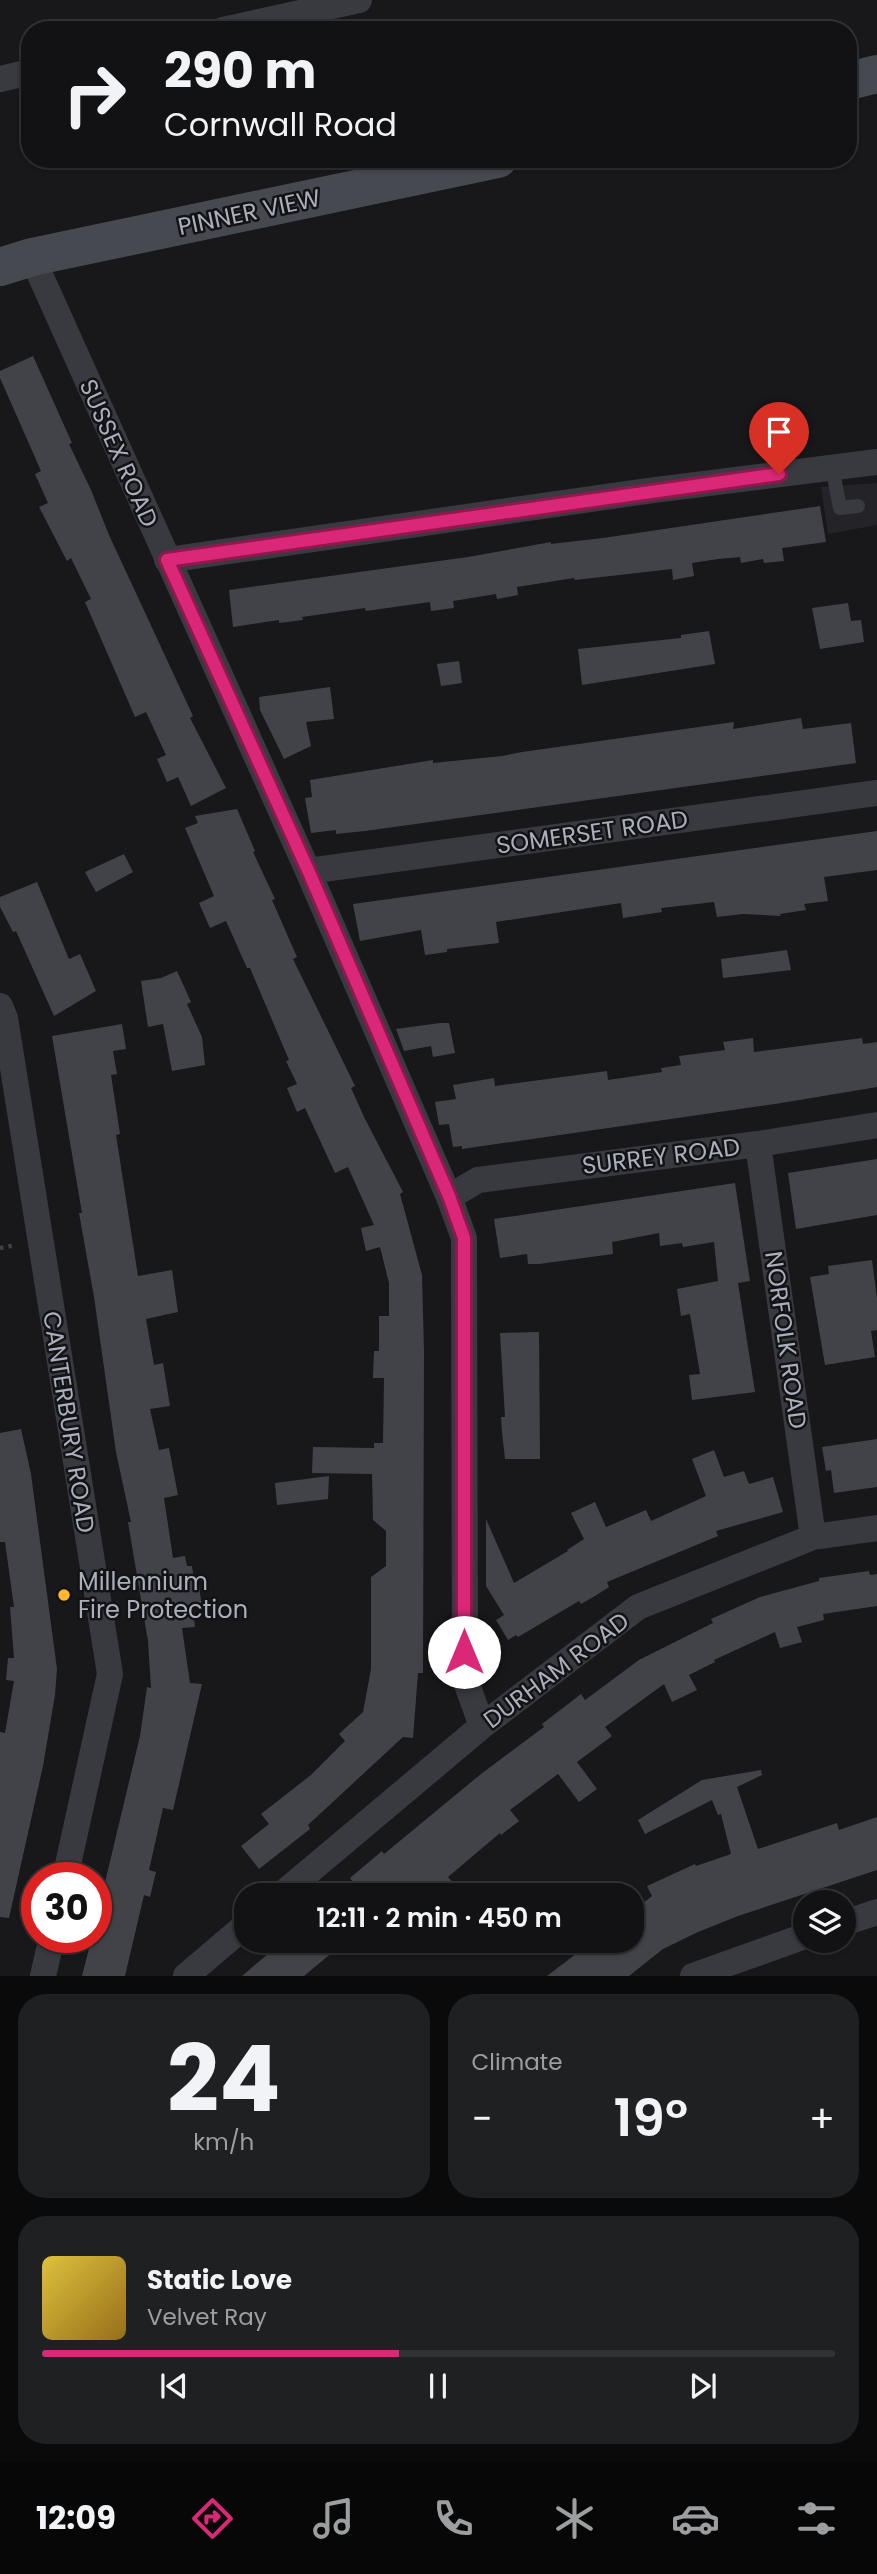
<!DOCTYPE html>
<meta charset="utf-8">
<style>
:root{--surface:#121214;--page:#1f2022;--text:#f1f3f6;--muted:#9c9ea0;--line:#313234;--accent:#db2777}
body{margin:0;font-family:Poppins,sans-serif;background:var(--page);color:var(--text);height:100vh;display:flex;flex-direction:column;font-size:26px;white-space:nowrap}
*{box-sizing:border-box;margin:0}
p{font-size:23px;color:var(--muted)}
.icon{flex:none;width:38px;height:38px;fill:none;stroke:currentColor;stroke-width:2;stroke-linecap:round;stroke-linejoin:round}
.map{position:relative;height:1976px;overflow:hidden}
.details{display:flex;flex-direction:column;gap:18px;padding:18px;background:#0a0a0b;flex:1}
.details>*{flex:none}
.banner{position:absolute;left:21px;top:21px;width:836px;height:147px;border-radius:28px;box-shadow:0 2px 5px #0004,0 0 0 2px var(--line);background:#121214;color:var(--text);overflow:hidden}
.tools{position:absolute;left:793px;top:1890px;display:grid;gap:14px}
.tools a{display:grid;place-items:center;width:63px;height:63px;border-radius:50%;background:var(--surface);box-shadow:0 2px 5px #0004,0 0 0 2px var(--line);font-size:35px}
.speed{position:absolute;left:21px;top:1862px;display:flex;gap:14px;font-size:35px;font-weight:700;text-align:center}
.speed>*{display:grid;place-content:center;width:91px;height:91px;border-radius:50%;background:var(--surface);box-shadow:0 2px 5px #0004,0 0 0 2px var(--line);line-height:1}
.speed .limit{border:10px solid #d22;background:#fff;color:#111}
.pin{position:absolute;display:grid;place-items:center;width:60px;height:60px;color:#fff;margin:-72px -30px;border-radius:50% 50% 50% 0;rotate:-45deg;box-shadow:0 0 7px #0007}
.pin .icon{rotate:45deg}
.me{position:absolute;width:77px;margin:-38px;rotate:0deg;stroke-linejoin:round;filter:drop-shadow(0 0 5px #0008)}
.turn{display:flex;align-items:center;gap:24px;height:147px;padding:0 28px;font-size:32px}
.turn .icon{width:91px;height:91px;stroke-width:2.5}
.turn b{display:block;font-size:49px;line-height:60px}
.big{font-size:52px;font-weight:600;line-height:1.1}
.details .widget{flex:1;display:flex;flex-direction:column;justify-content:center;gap:10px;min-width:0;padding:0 24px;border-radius:28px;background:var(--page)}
.details .dial{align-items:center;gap:0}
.dial b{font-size:91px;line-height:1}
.song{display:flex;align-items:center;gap:21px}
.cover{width:84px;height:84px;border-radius:10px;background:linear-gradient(135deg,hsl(50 70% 55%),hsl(40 70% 35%))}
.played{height:7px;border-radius:4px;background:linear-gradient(90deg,var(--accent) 45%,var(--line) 45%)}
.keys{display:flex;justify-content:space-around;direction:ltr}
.heat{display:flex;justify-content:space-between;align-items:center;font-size:38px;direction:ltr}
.details .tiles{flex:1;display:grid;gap:18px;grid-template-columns:1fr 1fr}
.widget:last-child{grid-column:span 2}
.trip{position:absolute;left:234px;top:1883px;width:410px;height:70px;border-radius:28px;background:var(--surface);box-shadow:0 2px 5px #0004,0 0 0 2px var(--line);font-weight:600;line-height:70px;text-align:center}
.tab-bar{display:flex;height:112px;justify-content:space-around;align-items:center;background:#070708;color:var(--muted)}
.tab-bar .icon{width:49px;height:49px}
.tab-bar .on{color:var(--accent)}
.tab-bar b{font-size:32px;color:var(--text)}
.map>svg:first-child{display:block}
.built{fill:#242428}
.building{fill:#424348}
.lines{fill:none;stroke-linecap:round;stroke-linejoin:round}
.path{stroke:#3f4147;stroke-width:4.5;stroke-dasharray:3.5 5;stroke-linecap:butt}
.lane{stroke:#393a40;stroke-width:14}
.street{stroke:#393a40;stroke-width:26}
.secondary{stroke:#474950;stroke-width:38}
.route-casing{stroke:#8e194d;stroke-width:18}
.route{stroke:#db2777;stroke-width:12}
.poi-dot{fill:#ffb72c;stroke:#131316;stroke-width:2.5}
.labels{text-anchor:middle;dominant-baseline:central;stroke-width:5;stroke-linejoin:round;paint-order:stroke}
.street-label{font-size:24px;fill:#aaafbc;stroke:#131316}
.poi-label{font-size:24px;fill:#aaafbc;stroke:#131316;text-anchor:start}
</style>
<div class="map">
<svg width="877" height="1976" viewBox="0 0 877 1976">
<rect width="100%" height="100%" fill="#18181b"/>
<path class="built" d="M877,483V525L828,534L821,487Z"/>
<path class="building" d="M33,356L72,443L69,444L91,490L109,535L193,716L190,718L226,788L191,806L178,777L167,782L157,759L166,755L146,712L135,717L85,602L91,599L71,558L67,561L39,507L48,503L35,474L41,471L0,378V371Z
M820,506L826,542L782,548L784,561L764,563L763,559L741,563L740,557L718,559L692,563L694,576L673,580L672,569L575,580L574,578L517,587L518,595L497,599L496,594L453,601L454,608L431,611L430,602L366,611L365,608L302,617L303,620L279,623V620L233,627L229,590L468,557L551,542V544L603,538Z
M848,603L851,621L861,620L864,642L820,649L812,608Z
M709,631L715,664L582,685L578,649L681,638V635Z
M459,661L462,683L441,686L437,664Z
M330,687L334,719L306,722L311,746L284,759L260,710L259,697Z
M801,718L803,729L851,723L856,763L365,831L336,834V830L311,833L305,798L312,797L310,780L433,760V763L502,756L522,752L734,722L733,729Z
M237,809L255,851L253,852L275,899L272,900L297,957L293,959L355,1086L351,1088L365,1119L403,1192L400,1194L422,1275L424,1352L423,1673H418L413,1738L403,1737L308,1825L310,1829L259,1869L241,1846L269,1824L261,1814L311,1775L345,1741L339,1734L363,1712L371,1669V1577L386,1566V1531L373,1520L372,1474L312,1473L313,1447L374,1448V1443H383L384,1378H373L374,1351H379V1316H389V1283L380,1247L366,1251L361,1228L374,1225L348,1167L335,1173L305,1108L297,1112L287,1088L297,1084L286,1061L289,1060L250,968H247L226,921L210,928L199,903L214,896L185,828L198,823L195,816Z
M877,831V870L824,877L828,901L804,904L806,910L780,914L781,916L743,914L717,917L714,902L661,908L662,912L623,918L621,903L496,922L499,943L447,949V952L425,955L421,930L360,941L353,904Z
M124,854L133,872L96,892L85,872Z
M37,882L69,959L80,954L96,991L54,1016L16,931L13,932L0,907V897Z
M787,950L791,970L723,978L721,959Z
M177,971L191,1002L187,1004L202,1037L205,1065L172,1071L163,1024L148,1027L141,981L161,978Z
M440,1023H449L455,1053L433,1057L431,1046L404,1051L396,1029Z
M122,1024L126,1049L113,1051L117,1074L111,1075L120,1134L116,1135L138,1276L172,1270L178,1312L146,1319L154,1365L163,1363L170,1406L150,1409L159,1450L169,1448L178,1495L164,1498L173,1558L185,1556L187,1566H192L195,1585L199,1586L202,1607L193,1608L195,1627L182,1628L190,1683L202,1684L173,1810L163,1808L149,1870L156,1872L150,1897L144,1895L125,1976H82L92,1937H96V1920L140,1736L147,1687L151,1688L148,1641L128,1522H131L116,1452L94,1297L79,1213H82L52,1036Z
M753,1038L754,1052L862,1038L863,1044L877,1042V1087L775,1104L462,1149V1146L453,1147L449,1124L439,1125L435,1102L456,1099L453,1085L494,1078L495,1086L607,1071L608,1080L662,1072L661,1068L681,1065L679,1056L725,1050L723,1042Z
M877,1159V1215L796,1229L788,1173Z
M735,1183L750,1281L738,1283L755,1392L692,1400L689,1375L700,1374L690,1314L681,1316L677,1289L718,1281L714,1242L683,1247L682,1243L660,1246L659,1233L612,1242L613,1254L539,1264H528L527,1254L500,1258L494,1219Z
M872,1260L877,1298V1330L871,1331L875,1357L825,1365L810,1277L829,1274L828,1266Z
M539,1332L540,1459H505L502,1432L501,1417H505L500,1333Z
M21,1429L31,1474L57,1669L55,1695L43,1766L9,1918L0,1917V1732L5,1733L14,1681L6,1680L8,1658H14L10,1607H14L5,1542H0V1433Z
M877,1439V1487L834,1493L831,1470L826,1471L822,1447Z
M714,1450L724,1477L744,1471L749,1484L773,1477L783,1512L716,1531L718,1536L607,1582L609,1587L595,1596L581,1604L579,1601L518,1637L516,1635L508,1640L496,1620L504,1615L486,1586V1519L514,1583L568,1551L567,1550L584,1539L571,1513L595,1502L606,1527L646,1510L651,1521L706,1496L692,1459Z
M329,1476L328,1499L277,1505L275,1483Z
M869,1571L870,1575L877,1574V1606L823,1614L824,1620L797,1627L802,1642L780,1648L775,1632L714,1660L715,1662L689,1675L697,1690L672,1702L664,1684L605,1727L612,1736L577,1762L597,1789L579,1802L558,1774L510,1810L519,1821L501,1835L500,1833L448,1877L453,1883L437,1895H337L353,1882L350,1878L382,1851L384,1854L481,1774L544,1727L542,1724L581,1694L585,1700L639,1660L713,1623L711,1619L760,1597L819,1581V1578Z
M761,1770L762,1775L737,1787L758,1849L837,1823L839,1830L877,1817V1870L738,1916L698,1932L663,1949L629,1976H547L593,1941H632V1912L652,1896L647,1886L695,1864L696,1866L731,1854L721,1814L718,1815L712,1800L645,1834L638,1820L702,1780Z
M283,1941H346L304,1976H242Z"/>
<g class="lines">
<path class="path" d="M0,1248L16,1245"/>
<path class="lane" d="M832,467L840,508L858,506"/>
<path class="street" d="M223,30L359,0
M0,79L30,72
M32,257L308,871L449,1197L464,1238L465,1679L482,1726
M167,560L647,491L877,462
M308,871L877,793
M0,1006L5,1018L110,1674L65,1878
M758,1144L813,1537
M449,1197L478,1180L758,1144L877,1125
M281,1895L482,1726L638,1607L813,1537L877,1528
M844,1923L877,1912
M43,1976L52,1937
M186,1976L247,1924
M693,1976L805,1936"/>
<path class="secondary" d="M849,81L877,74
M0,267L32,257L498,159"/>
</g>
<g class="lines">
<defs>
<path id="route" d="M464,1652V1238L449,1196L308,870L167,560L779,474"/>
</defs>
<use href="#route" class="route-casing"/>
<use href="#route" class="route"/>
</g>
<circle class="poi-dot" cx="64" cy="1595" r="7"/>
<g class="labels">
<g class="street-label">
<text transform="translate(249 212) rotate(-12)">PINNER VIEW</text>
<text transform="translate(119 453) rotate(66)">SUSSEX ROAD</text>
<text transform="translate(592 832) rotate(-8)">SOMERSET ROAD</text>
<text transform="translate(661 1156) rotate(-7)">SURREY ROAD</text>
<text transform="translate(786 1340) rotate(82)">NORFOLK ROAD</text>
<text transform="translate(69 1422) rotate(81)">CANTERBURY ROAD</text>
<text transform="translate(556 1670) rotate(-37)">DURHAM ROAD</text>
</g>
<g class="poi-label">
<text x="78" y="1581">Millennium<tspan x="78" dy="28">Fire Protection</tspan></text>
</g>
</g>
</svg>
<div class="tools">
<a><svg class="icon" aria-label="layers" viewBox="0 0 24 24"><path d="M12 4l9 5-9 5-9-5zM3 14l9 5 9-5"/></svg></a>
</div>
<div class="speed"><div class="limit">30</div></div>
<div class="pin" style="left:779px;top:474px;background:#d93025"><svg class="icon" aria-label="arrive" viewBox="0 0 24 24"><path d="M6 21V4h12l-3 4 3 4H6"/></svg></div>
<svg class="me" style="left:464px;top:1652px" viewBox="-20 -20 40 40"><circle r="19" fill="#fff"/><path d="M0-13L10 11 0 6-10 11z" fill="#db2777"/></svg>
<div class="trip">12:11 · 2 min · 450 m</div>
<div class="banner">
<div class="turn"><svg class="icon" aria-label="right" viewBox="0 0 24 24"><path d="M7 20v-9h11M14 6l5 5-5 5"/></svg><div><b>290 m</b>Cornwall Road</div></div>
</div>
</div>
<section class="details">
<div class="tiles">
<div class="widget dial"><b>24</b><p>km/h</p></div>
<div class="widget"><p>Climate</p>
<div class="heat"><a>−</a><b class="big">19°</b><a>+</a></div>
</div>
<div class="widget">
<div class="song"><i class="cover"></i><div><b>Static Love</b><p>Velvet Ray</p></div></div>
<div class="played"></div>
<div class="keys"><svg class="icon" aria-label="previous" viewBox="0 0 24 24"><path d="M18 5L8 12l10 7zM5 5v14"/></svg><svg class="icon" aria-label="pause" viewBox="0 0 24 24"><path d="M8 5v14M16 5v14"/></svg><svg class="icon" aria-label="next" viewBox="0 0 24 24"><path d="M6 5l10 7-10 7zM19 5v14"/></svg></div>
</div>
</div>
</section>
<nav class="tab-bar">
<b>12:09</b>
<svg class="icon on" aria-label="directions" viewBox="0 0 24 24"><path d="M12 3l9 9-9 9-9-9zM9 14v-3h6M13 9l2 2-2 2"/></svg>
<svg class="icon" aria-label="music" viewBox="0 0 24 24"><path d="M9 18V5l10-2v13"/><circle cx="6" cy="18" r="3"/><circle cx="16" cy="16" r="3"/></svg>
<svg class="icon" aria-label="phone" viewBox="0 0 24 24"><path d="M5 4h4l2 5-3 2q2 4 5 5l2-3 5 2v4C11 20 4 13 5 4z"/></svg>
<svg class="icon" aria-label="climate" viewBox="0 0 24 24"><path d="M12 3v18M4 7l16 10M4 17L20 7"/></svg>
<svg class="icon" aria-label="car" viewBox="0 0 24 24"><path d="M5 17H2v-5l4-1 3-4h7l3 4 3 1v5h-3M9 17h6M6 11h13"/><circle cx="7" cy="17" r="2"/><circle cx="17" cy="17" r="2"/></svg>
<svg class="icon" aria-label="filters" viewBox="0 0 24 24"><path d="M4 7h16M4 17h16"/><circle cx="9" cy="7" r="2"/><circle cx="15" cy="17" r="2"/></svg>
</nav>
